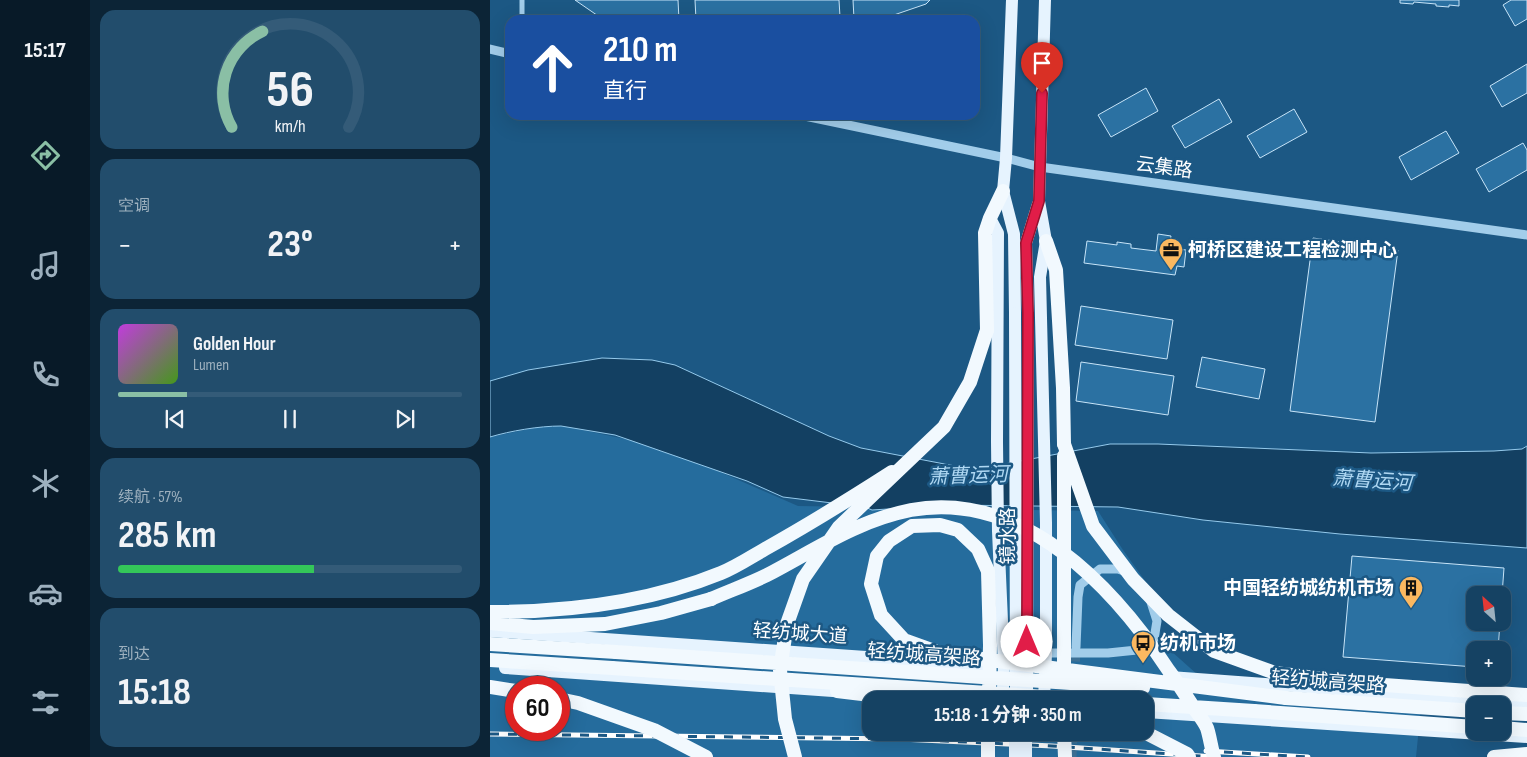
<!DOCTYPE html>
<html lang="zh">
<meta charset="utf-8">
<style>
:root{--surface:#154263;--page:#224d6c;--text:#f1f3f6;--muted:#9db0be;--line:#345b78;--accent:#8abfa5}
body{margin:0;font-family:"Sofia Sans Condensed","Noto Sans SC",sans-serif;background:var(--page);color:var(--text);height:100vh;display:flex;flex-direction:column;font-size:19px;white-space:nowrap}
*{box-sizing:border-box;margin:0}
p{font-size:16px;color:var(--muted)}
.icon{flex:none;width:28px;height:28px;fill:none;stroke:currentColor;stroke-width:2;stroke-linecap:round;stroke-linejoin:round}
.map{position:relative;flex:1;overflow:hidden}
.details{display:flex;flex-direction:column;gap:10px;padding:10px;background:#0c2436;width:400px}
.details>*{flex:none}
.hud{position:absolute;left:15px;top:15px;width:475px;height:105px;border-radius:15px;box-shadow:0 5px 20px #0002,0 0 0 1px var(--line);background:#1a4fa0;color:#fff;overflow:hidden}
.needle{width:32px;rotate:333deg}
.buttons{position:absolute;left:976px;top:586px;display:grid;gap:10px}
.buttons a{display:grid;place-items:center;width:45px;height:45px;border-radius:10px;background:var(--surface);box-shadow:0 5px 20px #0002,0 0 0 1px var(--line);font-size:25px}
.speed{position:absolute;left:15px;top:676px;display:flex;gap:10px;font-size:25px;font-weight:700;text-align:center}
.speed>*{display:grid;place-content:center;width:65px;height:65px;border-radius:50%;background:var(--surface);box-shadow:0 5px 20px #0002,0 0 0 1px var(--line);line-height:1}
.speed .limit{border:8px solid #d22;background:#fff;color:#111}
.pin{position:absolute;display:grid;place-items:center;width:42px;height:42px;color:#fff;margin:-51px -21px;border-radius:50% 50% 50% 0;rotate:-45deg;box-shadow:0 0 5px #0007}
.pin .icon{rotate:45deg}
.me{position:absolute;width:55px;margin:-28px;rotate:0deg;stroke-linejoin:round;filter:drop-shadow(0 0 4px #0008)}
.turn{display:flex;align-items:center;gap:18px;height:105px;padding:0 15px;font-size:22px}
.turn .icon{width:65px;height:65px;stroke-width:2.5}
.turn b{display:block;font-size:35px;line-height:42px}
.big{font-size:38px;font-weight:700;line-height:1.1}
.details .card{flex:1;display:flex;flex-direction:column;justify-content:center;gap:8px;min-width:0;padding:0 18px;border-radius:15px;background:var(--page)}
.details .dial{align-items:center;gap:0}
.dial svg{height:130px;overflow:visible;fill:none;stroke:var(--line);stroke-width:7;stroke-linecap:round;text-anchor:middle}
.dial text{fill:var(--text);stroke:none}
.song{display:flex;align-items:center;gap:15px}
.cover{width:60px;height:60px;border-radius:8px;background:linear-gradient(135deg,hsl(290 70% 55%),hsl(100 70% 35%))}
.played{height:5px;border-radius:2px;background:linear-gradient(90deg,var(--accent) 20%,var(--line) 20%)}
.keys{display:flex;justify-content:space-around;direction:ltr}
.heat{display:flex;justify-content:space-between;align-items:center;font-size:28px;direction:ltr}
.charge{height:8px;border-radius:4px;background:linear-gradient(90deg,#34c759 57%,var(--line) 0)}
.trip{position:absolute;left:372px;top:691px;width:292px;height:50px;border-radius:15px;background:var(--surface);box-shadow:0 5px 20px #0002,0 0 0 1px var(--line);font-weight:700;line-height:50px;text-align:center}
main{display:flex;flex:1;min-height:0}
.dock{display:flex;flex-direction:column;width:90px;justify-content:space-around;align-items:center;background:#081a28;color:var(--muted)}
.dock .icon{width:35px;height:35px}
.dock .current{color:var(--accent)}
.dock b{font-size:22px;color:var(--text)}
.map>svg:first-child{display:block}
.green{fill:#256c9d;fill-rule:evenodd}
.water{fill:#134062;stroke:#95caec}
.building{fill:#2b71a2;stroke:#c7e4f8}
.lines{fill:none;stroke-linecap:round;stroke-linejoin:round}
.tertiary-tunnel{stroke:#3e7196;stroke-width:9;stroke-dasharray:9 4.5;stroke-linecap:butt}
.minor{stroke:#a2cdea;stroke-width:5}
.tertiary{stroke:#a2cdea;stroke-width:9}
.primary{stroke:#e6f3fe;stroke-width:12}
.trunk{stroke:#f2f9fe;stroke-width:14}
.rail-casing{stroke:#fff;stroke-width:5}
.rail{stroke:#1c5884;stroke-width:3;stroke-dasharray:9;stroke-linecap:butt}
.primary-bridge{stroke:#e6f3fe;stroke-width:12}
.trunk-bridge{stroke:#f2f9fe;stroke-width:14}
.route-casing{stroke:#92132f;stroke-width:12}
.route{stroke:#e11d48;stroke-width:9}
.labels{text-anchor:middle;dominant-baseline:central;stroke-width:5;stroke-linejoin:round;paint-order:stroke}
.street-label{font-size:19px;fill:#fff;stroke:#1c5884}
.poi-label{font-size:19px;font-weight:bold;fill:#fff;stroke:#1c5884;text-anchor:start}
.water-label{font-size:20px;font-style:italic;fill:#aed7f2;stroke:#1c5884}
</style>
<main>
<nav class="dock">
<b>15:17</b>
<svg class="icon current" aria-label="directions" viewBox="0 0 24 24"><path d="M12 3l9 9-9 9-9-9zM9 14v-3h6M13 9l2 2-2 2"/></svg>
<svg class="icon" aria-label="music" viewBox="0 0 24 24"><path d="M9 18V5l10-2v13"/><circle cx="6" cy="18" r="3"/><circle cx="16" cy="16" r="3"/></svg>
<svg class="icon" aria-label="phone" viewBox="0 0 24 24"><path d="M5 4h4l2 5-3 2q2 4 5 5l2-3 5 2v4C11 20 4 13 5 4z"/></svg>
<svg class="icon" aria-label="climate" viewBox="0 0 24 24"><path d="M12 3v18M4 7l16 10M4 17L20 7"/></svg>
<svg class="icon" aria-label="car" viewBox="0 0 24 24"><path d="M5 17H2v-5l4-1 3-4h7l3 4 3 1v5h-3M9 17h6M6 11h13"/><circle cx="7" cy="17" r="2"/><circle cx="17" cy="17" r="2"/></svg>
<svg class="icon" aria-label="filters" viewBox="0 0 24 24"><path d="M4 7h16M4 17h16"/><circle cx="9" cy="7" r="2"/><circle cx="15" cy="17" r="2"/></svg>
</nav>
<section class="details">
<div class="card dial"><svg viewBox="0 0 100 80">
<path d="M14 69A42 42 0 1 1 86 69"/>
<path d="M14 69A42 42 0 0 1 33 10" stroke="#8abfa5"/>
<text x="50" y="56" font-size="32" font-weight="700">56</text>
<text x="50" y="72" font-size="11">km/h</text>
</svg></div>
<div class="card"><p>空调</p>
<div class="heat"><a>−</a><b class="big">23°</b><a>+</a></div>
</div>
<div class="card">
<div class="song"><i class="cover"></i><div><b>Golden Hour</b><p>Lumen</p></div></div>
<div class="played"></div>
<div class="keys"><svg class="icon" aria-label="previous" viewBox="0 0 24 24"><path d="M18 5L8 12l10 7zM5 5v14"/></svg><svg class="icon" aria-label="pause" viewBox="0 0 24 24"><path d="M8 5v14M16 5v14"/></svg><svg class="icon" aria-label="next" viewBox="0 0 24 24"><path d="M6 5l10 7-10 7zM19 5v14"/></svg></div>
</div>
<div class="card"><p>续航 · 57%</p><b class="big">285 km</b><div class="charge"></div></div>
<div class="card"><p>到达</p><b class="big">15:18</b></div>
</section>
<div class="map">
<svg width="1037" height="757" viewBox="0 0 1037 757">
<rect width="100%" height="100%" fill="#1c5884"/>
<path class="green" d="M64,424L173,447L308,506L608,511L633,550L668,599L671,642L709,676L932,697L926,757H0V437ZM26,688H69V730H26ZM381,700H656V732H381Z"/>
<path class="water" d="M112,358L162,360L185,365L339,436L371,448L465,466H504L620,444H668L881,453L1004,451L1032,449L1037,446V548L850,534L713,520L628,507L461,505L382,510L375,507L293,497L257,481L125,435L71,426C49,426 20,431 0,437V381L38,370Z"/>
<path class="building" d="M85,0H188L189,20H114Z
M205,0H349L350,17L299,20H206Z
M363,0H440L436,4L398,17L364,19Z
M910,0H969V6L959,5V7L946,6V4L924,2L923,4L910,3Z
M1021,0H1037V19L1025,26L1013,5Z
M1037,64V93L1012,107L1000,86Z
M656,88L668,111L621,137L608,115Z
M729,99L742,122L695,148L682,126Z
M804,109L817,132L770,158L757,136Z
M956,131L969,153L921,180L909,157Z
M1033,143L1037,150V170L999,192L986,169Z
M668,234L681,236L679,248L696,250L694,267L687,266L685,275L594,263L597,241L627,245V242L641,244V248L666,251Z
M823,238L908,250L885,422L800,411Z
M591,306L683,320L677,359L585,345Z
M712,357L775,369L769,399L706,387Z
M591,362L684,376L678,415L586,401Z
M862,556L1014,568L1012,595H985V622H1010L1008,650H985V667L853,657Z"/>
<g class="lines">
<path class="tertiary-tunnel" d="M585,675L586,647
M582,757L583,732"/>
<path class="minor" d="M32,0V20"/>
<path class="tertiary" d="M0,49L20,54
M310,115L516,158L550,167L1037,235
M586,647L588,597L590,585L610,569H628L637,572
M556,653H618L647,650L664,639L667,621L660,599"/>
<path class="primary" d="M522,0L516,158L513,191L524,234L525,313
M500,218L508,233L507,442L508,531L514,666L513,688
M538,313L536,243L548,204
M0,631L491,665
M15,668L357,692
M680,677L1037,703
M412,695L477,700
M554,700L556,653V523L550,277L556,241L549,201L555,0
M656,712L1037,737"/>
<path class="trunk" d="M556,241L566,270L573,388L574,444
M497,330L495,233L500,218L513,191
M0,612C76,612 160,602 231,573C246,567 261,557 275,549C318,525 360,499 402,472
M0,623L43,627L115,624L171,613L221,599
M0,644L126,652
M0,660L122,668
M0,687L26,691
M796,698L985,711
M764,711L985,727
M1012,713L1037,714
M1012,728L1037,730
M1004,757L1037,754"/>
<defs>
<path id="rail" d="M0,734L410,739L562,746L725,757
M716,751L818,757"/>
</defs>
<use href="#rail" class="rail-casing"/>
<use href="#rail" class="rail"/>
<path class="primary-bridge" d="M525,313L526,688
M537,700L538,313
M525,757V732
M536,757V732"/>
<path class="trunk-bridge" d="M574,444L603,526L643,579L678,615L724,651L785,673L866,683L1037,695
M574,456V677
M221,599C239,591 259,584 277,575C325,550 366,521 421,510C533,490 623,586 679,671C688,683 696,696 704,708C708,714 714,721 717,728C720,737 721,747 724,757
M126,652L653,688
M122,668L601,700
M347,691L422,700
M69,699L88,703L164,730L216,757
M499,700L500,645L498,571L488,549L468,530L450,525L422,526L399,541L387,556L381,584L391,615L414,640L453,654L796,698
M656,704L764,711
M574,732L575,757
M652,732L660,735L697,754L699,757
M305,757L295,719L290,670L297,624L313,579L349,527L454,427L480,382L497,330
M498,757V732"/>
</g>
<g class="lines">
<defs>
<path id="route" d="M537,642L538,313L536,243L549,201L552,93"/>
</defs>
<use href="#route" class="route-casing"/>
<use href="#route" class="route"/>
</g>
<defs>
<symbol id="office-pin" viewBox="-11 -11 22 30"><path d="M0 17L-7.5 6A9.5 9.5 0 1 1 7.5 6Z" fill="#fbb860" stroke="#1c5884"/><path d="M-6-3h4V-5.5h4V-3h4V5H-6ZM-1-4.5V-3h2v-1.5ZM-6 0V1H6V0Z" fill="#111"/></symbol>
<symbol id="building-pin" viewBox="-11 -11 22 30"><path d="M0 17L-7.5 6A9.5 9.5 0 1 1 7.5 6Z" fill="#fbb860" stroke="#1c5884"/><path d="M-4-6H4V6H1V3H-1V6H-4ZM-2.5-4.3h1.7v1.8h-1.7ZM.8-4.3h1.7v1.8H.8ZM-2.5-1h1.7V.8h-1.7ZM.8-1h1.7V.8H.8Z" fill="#111"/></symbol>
<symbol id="bus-pin" viewBox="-11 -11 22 30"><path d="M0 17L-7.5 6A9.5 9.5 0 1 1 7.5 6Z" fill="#fbb860" stroke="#1c5884"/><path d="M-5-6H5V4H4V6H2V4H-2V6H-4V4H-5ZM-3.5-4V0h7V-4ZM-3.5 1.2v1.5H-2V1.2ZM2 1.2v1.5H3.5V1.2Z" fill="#111"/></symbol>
</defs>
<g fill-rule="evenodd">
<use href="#office-pin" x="667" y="236" width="28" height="38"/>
<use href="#building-pin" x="907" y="574" width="28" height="38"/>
<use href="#bus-pin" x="639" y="629" width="28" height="38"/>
</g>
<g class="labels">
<g class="street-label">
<text transform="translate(674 168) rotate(8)">云集路</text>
<text transform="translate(518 536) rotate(-90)">镜水路</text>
<text transform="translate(310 634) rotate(4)">轻纺城大道</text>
<text transform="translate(434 655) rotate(4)">轻纺城高架路</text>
<text transform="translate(838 682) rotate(4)">轻纺城高架路</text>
</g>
<g class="poi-label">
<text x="698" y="250">柯桥区建设工程检测中心</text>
<text x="904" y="588" text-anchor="end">中国轻纺城纺机市场</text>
<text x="670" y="643">纺机市场</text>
</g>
<g class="water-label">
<text transform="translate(478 476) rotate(-2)">萧曹运河</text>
<text transform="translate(882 481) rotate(4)">萧曹运河</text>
</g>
</g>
</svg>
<div class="buttons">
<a><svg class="needle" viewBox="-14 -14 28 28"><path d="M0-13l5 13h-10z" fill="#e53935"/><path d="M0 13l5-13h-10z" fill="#9db0be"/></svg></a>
<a>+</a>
<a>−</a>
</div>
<div class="speed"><div class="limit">60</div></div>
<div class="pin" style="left:552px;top:93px;background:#d93025"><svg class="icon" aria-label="arrive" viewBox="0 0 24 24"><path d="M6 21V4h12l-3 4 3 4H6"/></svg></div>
<svg class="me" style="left:537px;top:642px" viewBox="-20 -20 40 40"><circle r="19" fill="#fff"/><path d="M0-13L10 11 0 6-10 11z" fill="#e11d48"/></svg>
<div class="trip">15:18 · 1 分钟 · 350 m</div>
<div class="hud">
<div class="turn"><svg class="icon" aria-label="ahead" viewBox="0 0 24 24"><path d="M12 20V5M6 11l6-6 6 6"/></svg><div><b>210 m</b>直行</div></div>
</div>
</div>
</main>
